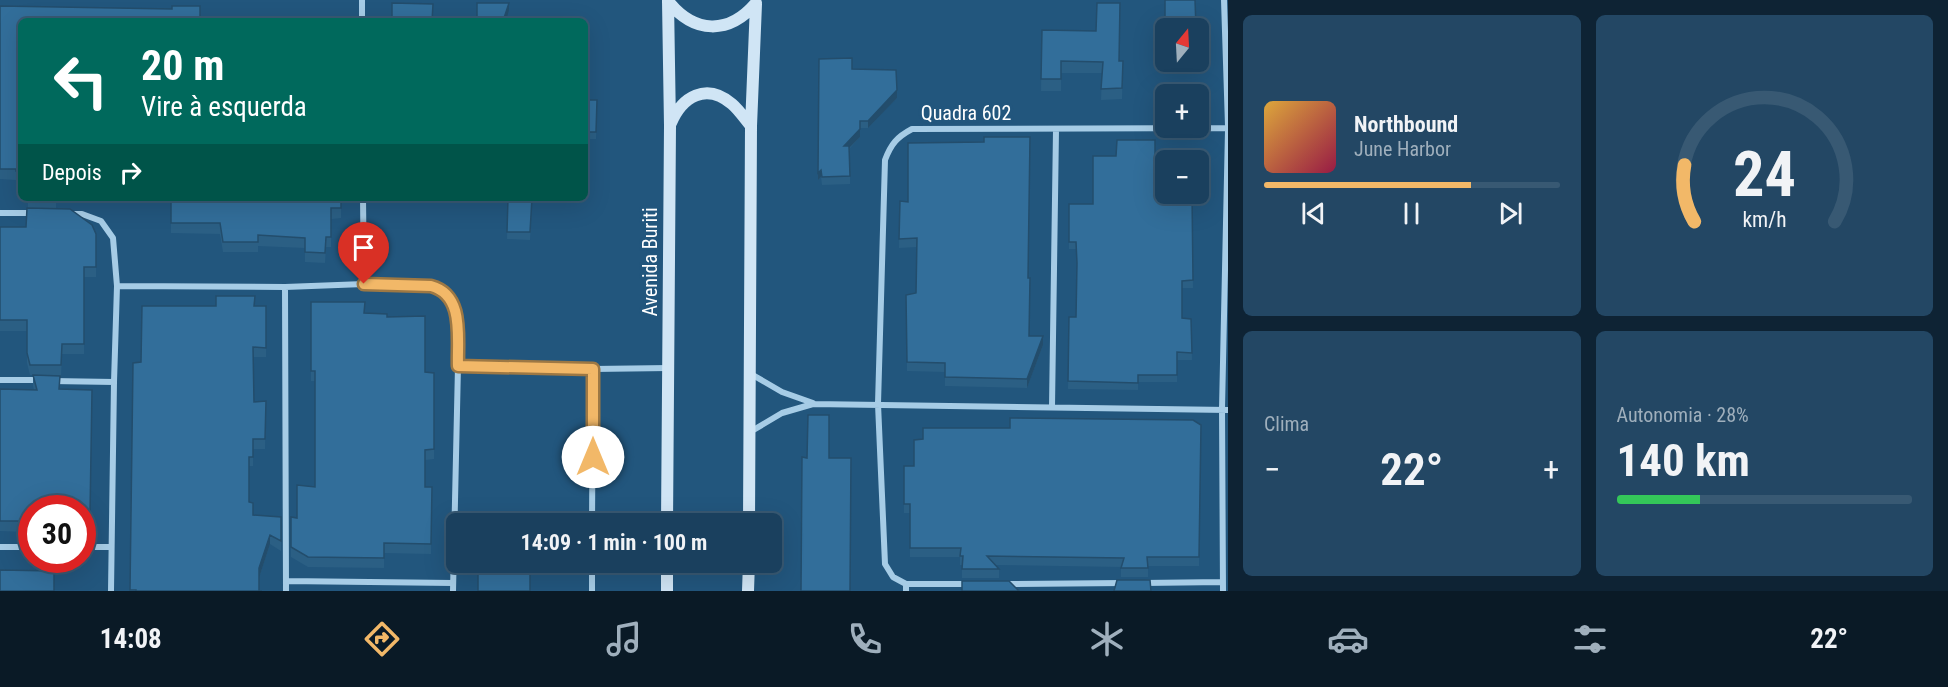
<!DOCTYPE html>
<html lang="pt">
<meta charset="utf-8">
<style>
:root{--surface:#1a405e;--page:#234764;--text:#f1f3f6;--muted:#9fafbc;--line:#385973;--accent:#f2b868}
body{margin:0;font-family:"Roboto Condensed",sans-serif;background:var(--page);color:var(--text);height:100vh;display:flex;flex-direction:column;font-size:22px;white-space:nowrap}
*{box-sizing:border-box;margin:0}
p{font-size:20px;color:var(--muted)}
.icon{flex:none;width:33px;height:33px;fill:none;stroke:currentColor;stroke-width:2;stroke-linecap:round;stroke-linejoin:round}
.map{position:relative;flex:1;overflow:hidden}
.panel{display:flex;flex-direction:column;gap:15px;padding:15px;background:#0e2334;width:720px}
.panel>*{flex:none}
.banner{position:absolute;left:18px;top:18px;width:570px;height:183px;border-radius:9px;box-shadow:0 6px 24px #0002,0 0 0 2px var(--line);background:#00695c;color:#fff;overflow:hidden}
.needle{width:39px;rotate:18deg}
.fabs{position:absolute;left:1155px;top:18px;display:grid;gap:12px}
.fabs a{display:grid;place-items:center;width:54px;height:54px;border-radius:9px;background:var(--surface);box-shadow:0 6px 24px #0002,0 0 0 2px var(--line);font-size:30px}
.speed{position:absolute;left:18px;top:495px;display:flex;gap:12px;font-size:30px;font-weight:700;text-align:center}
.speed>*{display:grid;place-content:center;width:78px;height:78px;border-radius:50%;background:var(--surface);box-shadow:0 6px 24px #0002,0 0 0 2px var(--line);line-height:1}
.speed .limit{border:9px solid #d22;background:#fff;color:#111}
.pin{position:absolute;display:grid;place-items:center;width:51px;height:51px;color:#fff;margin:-62px -26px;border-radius:50% 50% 50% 0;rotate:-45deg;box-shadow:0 0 6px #0007}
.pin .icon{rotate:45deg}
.me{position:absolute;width:66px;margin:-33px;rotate:0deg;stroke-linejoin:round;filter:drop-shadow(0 0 4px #0008)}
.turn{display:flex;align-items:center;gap:21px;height:126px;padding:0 24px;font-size:27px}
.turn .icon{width:78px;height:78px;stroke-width:2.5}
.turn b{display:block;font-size:42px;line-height:51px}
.then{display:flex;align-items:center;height:57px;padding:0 24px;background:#0003;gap:12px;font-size:22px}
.big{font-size:45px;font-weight:700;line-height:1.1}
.panel .card{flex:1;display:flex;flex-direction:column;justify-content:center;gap:9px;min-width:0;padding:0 21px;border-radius:9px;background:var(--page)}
.panel .dial{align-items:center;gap:0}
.dial svg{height:156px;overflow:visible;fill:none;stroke:var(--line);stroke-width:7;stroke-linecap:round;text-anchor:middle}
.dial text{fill:var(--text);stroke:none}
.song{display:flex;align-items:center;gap:18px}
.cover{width:72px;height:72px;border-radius:9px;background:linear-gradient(135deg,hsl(40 70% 55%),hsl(340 70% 35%))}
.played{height:6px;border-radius:3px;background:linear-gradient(90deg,var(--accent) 70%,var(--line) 70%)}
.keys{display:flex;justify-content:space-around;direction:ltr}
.heat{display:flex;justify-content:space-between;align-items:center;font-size:33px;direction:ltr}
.charge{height:9px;border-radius:4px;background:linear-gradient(90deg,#34c759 28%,var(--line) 0)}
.panel .tiles{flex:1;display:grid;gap:15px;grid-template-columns:repeat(2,1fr)}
.trip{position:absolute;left:446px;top:513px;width:336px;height:60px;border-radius:9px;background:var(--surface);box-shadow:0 6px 24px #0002,0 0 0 2px var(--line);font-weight:700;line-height:60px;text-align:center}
.dock{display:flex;height:96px;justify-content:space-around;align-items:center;background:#0a1a26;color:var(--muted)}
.dock .icon{width:42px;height:42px}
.dock .selected{color:var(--accent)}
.dock b{font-size:27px;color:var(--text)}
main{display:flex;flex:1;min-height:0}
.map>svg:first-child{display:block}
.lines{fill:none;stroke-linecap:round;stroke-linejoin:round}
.street{stroke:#a6cce6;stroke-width:6}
.secondary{stroke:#d0e5f5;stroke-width:12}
.wall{fill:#2b5f84}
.shaded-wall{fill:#234d6c}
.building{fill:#326e9a;stroke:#234d6c;stroke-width:1.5}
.route-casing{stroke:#9d7844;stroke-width:15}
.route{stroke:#f2b868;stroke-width:10}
.labels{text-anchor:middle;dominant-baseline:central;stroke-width:6;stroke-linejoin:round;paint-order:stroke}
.street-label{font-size:20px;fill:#fff;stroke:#22567d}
</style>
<main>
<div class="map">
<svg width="1228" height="591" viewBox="0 0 1228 591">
<rect width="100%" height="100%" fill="#22567d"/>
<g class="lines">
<path class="street" d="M362,0V21
M1224,0L1228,126
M363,198L364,284
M0,213H35
M70,214H82L101,221L113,238L117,286L114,382L111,591
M117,286L285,287L364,284L431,286L442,289L456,307L458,366L453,591
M285,287L286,591
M458,366L593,369L669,368
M751,374L782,392L813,403
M0,380H38
M52,381L114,382
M1052,407L1056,130
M750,432L782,413L813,404L1228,410
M592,524L593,369
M0,547H32
M82,547H111
M286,581L453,583
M1143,583L1223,582
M906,584H968
M1005,584L1124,583
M592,591V562
M906,591V584L893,577L885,564L878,404L885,160C891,144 897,137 912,129L1228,128
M1223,591L1222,409L1228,130"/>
<path class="secondary" d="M668,1C694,34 729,35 756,3
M671,123C682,97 706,82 732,104C739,110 745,119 751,126
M667,524L670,126L668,1
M749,524L751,126L756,4
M667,591V562
M748,591L749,562"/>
</g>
<path class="wall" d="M0,6L200,21H21V182H16V180L0,179Z
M1042,30L1119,61H1123L1122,99L1101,100L1102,73H1061V91H1041Z
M852,69L897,98L868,128H860V137L850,148V184L822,185L821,177L818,180Z
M585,100H597L596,139H585Z
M1155,157L1192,194L1193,288H1182V318L1191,319L1192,360H1177V382H1138V390L1068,389L1069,317H1076L1077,269L1076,249H1069V204H1093Z
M28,198H56V208H28Z
M171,198H341V218L331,219V247H326L325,263L305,262V248L258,246V252H223L220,234L171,233Z
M508,198H532L530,240L507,239Z
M900,201L1028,278L1029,336L1043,345L1027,388L945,386V372L907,371L906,295L916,293L917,247L899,248Z
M0,227L96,234V277H84V354H62L61,376L30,375L27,363V331H0Z
M311,302L365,313L387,317L425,372L434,373V459L425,460V487H432L431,554L384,553V568L308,567L291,557V517L297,518L315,487V381H311Z
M255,306H266V357H253L254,402L266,401L265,449H253V466H249V502L253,515L281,517V551L270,544L259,578V591H262H130L131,476L141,362Z
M33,375L60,389L92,390L90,524H82V508H32V524H26V532L0,531V389L34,390L33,386Z
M1201,425L1199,566H1148V577H1121V567L995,565L999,569V578H962V565H960V557H910V513H904V466H914L923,439L1010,428Z"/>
<path class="shaded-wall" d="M509,3V10L506,21H503Z
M897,90V98L868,128V121Z
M860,121V137L844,153V146Z
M821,170V177L818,180V173Z
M1043,336V345L1027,388V379Z
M270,535V544L259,578V568Z"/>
<path class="building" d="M1165,0H1195L1196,28H1166V45H1165Z
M392,3L433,4L432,21H392Z
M477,3H509L503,21H477Z
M1097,3H1120L1119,61H1123L1122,88L1101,89L1103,62L1061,61V79H1041L1042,30L1096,31Z
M0,6L172,9V6H200V21H21V171H16V169H0Z
M852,58V69L896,70L897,90L868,121H860V129L844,146H849L850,176L822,177L821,170L818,173L819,59Z
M585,100H597L596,132H585Z
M984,137H1030L1028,278H1030L1029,336H1043L1027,379L945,377V363L907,362L906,295L916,293L917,238L899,239L900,201L908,202V143L984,142Z
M1117,140H1155V157L1192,156V160H1166V194H1192L1193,280L1182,281V318L1191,319L1192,353L1177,352V375H1138V383L1068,381L1069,317H1076L1077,263L1076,242H1069V204H1093V156H1116Z
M171,198H341V208H331V237H326L325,253L305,252V238L258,235V242H223L220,223H171Z
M508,198H532L530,232H507Z
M27,208L70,209L92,225L96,234V267H84V344H62L61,365H30L27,353V320H0V227H26Z
M216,296H255L254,306H266V348L253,347L254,402L266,401L265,439H253V457H249V502L253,503V515L281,517V541L270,535L259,568V591H262H136V590H130L133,363L141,362L142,306H216Z
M311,302H365L364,313L387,314V317L425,316V372L434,373V449L425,450V487H432L431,544L384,543V558L308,557L291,547V517L297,518V485L315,487V371H311Z
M33,375L60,376L59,389L92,390L90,514H82V508H32V514H26V521H0V389L37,390Z
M808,415H829V458H851L850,591H801L802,457L807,458Z
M1010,418L1193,420L1201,425L1199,557H1147L1148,568H1121L1124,558L987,556L999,569H962L963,556H960L961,548H910V504H904V466H914V440L923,439V428H1010Z
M478,562H530V591H478Z
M0,570L54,571V591H0Z
M1117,580H1150L1151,591H1114Z
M962,581H1009L1019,591H962Z"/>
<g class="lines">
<defs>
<path id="route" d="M364,284L431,286C465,295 457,338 458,366L593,369V457"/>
</defs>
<use href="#route" class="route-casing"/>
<use href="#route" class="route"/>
</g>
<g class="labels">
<g class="street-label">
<text x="966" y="113">Quadra 602</text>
<text transform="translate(650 262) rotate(-90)">Avenida Buriti</text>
</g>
</g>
</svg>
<div class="fabs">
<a><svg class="needle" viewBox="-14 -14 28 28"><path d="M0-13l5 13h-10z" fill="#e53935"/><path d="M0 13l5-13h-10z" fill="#9fafbc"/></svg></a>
<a>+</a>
<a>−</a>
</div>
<div class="speed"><div class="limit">30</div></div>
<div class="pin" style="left:364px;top:284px;background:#d93025"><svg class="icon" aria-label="arrive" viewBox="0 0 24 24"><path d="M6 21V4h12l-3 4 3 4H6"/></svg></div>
<svg class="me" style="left:593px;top:457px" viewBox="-20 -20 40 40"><circle r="19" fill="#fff"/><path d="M0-13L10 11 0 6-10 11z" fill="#f2b868"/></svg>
<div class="trip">14:09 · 1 min · 100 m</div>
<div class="banner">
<div class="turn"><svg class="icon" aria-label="left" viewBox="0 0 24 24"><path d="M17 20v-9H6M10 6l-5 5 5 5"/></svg><div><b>20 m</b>Vire à esquerda</div></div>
<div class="then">Depois<svg class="icon" aria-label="right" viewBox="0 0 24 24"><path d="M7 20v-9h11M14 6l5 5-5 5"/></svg></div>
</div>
</div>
<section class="panel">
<div class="tiles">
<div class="card">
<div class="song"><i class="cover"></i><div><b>Northbound</b><p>June Harbor</p></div></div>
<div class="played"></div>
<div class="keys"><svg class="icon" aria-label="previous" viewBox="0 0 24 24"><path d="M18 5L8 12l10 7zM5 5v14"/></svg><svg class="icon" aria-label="pause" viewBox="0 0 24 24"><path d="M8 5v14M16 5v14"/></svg><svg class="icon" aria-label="next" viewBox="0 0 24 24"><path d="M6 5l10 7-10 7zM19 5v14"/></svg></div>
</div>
<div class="card dial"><svg viewBox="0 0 100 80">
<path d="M14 69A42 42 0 1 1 86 69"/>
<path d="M14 69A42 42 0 0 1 9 40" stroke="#f2b868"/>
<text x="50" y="56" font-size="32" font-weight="700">24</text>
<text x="50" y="72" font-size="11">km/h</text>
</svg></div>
<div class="card"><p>Clima</p>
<div class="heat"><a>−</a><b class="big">22°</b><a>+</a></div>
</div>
<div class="card"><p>Autonomia · 28%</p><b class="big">140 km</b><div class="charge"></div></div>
</div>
</section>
</main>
<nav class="dock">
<b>14:08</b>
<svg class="icon selected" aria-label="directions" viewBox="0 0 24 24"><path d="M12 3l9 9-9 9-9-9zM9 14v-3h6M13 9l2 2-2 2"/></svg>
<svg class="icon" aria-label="music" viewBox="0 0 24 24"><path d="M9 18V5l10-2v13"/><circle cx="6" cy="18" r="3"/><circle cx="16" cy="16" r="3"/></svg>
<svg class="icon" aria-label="phone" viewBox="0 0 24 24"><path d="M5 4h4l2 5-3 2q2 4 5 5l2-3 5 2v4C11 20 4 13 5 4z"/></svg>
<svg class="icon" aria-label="climate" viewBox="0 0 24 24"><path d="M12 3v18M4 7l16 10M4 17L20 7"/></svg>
<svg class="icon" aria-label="car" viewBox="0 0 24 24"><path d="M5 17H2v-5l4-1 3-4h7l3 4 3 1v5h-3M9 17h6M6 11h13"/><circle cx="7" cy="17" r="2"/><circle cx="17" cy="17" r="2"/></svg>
<svg class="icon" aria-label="filters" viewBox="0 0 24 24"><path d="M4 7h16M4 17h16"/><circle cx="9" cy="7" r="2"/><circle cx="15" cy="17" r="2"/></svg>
<b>22°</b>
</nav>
